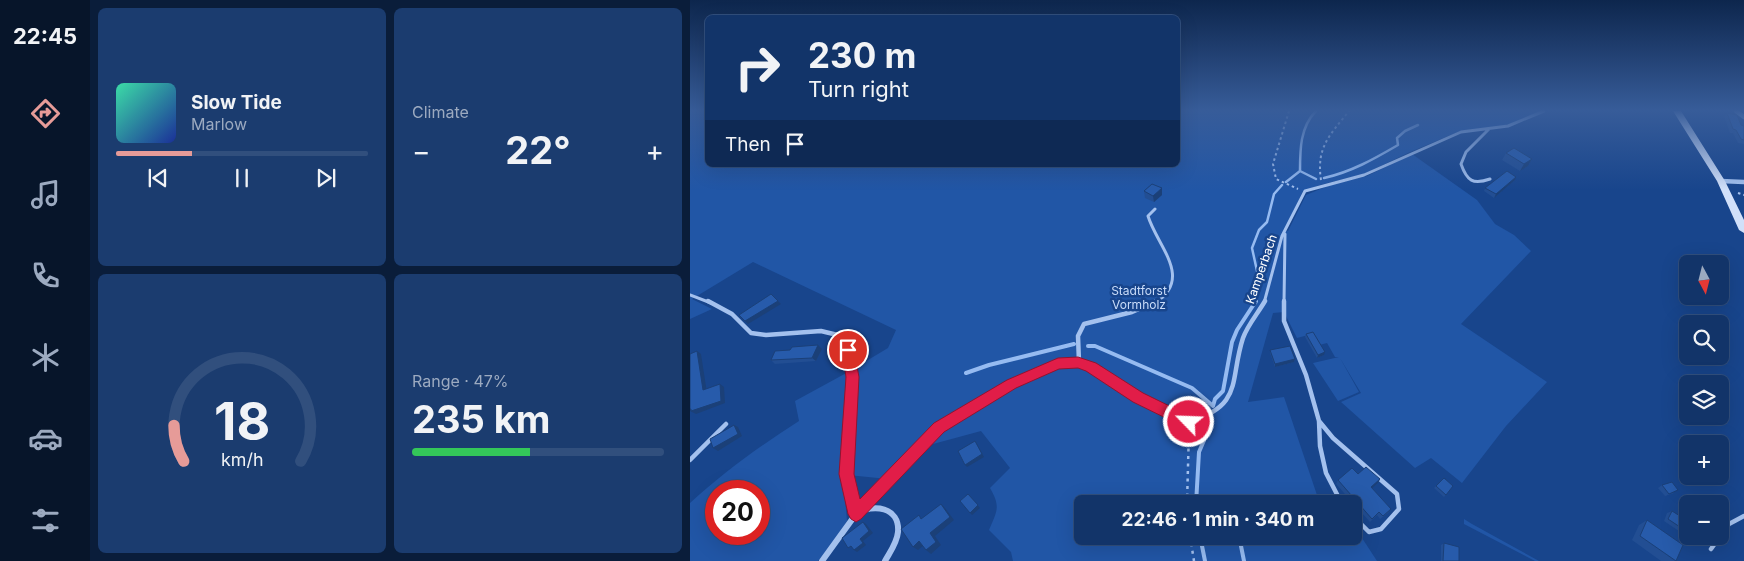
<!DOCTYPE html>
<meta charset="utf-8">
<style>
:root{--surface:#123469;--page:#1b3c6f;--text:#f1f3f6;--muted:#9caac0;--line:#314f7d;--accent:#e69b98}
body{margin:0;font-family:Inter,sans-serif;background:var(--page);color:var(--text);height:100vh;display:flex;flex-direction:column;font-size:19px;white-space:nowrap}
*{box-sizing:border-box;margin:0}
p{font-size:16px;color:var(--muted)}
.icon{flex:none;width:28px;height:28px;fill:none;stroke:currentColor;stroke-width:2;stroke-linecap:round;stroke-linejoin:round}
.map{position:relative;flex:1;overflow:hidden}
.panel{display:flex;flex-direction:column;gap:8px;padding:8px;background:#0a1d3a;width:600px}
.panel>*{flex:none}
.guide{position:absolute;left:15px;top:15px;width:475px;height:152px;border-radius:8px;box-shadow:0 5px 20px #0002,0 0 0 1px var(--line);background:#123469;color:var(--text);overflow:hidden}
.needle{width:32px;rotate:173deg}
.tools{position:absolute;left:989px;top:255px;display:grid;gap:10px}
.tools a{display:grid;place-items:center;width:50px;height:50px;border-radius:8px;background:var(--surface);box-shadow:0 5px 20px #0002,0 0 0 1px var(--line);font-size:25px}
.speed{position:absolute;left:15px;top:480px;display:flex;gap:10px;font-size:25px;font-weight:700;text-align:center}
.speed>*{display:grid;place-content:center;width:65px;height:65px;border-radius:50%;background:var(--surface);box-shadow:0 5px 20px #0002,0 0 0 1px var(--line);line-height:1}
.speed .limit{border:8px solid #d22;background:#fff;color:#111}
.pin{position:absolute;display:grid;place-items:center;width:42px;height:42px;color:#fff;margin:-21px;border:2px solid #fff;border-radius:50%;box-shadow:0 1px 5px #0007}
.me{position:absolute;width:55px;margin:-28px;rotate:294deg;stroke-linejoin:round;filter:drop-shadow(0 0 4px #0008)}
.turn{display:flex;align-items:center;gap:18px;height:105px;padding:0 20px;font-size:22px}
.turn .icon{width:65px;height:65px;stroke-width:2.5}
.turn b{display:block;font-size:35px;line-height:42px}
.then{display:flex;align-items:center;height:48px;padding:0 20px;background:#0003;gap:10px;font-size:19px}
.big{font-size:38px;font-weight:700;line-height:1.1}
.panel .card{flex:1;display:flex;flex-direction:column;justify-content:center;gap:8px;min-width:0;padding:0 18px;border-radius:8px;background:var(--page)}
.panel .dial{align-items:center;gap:0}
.dial svg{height:130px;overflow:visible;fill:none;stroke:var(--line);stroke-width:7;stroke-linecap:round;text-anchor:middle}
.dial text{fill:var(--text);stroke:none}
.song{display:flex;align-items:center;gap:15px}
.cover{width:60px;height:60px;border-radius:8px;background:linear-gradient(135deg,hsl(160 70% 55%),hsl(230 70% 35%))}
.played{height:5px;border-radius:2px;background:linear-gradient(90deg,var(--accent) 30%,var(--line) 30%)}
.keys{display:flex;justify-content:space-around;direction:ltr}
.heat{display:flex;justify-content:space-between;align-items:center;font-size:28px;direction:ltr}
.charge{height:8px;border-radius:4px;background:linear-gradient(90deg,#34c759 47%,var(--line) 0)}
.panel .tiles{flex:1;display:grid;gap:8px;grid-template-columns:repeat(2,1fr)}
.trip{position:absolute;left:384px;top:495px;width:288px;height:50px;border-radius:8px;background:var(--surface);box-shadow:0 5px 20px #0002,0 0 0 1px var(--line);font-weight:700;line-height:50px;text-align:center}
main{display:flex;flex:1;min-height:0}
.tab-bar{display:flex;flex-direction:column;width:90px;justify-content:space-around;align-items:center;background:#07152a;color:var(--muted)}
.tab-bar .icon{width:35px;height:35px}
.tab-bar .selected{color:var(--accent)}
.tab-bar b{font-size:22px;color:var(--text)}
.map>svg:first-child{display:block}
.green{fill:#2156a6;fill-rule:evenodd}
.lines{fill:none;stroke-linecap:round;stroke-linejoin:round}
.stream-far1{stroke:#96bbf1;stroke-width:2.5}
.stream{stroke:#96bbf1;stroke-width:4}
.path-far1{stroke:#a4c1ee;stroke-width:2;stroke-dasharray:2.5 3;stroke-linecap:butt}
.path{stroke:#a4c1ee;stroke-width:2.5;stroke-dasharray:3 4.5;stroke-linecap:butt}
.lane-far1{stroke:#a4c1ee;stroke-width:3}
.lane{stroke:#a4c1ee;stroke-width:4.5}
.street-far1{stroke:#a4c1ee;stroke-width:4.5}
.street{stroke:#a4c1ee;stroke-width:6}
.secondary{fill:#d1e0fa;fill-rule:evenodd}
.wall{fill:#224e93}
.shaded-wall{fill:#1b4078}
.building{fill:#275bab;stroke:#1b4078}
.route{fill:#e11d48;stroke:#92132f}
.labels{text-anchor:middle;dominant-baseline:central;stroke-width:5;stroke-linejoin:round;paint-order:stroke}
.street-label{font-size:12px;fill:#fff;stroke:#18458c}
.park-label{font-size:12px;fill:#caddfa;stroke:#18458c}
</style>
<main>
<nav class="tab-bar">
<b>22:45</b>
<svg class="icon selected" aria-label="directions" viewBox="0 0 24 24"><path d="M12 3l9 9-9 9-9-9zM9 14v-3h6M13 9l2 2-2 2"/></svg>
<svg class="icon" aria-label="music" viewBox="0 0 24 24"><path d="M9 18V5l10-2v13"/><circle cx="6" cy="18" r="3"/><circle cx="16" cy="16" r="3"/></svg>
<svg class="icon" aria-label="phone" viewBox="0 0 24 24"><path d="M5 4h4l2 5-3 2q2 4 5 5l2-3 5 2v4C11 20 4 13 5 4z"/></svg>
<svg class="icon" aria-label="climate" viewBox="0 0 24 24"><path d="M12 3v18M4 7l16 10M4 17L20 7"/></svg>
<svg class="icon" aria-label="car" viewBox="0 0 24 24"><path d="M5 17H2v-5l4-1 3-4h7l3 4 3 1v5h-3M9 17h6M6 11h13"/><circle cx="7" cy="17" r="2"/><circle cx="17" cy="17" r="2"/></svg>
<svg class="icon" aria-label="filters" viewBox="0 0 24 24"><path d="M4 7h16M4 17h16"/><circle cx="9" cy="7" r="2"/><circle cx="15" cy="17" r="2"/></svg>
</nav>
<section class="panel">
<div class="tiles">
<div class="card">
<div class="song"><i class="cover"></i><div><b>Slow Tide</b><p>Marlow</p></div></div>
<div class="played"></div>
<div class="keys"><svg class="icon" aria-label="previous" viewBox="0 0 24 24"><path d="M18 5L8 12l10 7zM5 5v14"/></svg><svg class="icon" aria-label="pause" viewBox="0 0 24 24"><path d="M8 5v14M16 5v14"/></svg><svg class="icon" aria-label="next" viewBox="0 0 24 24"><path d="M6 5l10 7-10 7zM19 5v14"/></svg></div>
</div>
<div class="card"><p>Climate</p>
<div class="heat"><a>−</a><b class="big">22°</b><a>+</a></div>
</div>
<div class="card dial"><svg viewBox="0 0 100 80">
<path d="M14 69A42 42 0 1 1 86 69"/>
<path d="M14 69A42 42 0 0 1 8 47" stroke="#e69b98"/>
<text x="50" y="56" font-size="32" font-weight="700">18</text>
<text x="50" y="72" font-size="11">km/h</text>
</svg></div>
<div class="card"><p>Range · 47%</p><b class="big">235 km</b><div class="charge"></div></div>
</div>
</section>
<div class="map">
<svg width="1054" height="561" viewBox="0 0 1054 561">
<rect width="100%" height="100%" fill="#18458c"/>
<path class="green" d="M0,111H17L18,165H488V111H853L819,125L770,131L720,152L674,174L630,185L613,191L595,230L598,231L616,195L640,185L677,176L722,154L787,200L805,224L824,235L841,251L771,324L857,382L816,426L772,483L741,458L725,468L651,402L671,393L650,358L669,392L648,401L623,363L649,357H645L637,343L629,345L622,334L607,338L594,312L583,313L558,402L594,397L630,504H392V536H641L643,541L672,538L687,561H323L321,552L299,530C307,511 311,507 300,488L320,468L291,431L232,447L251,428L293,399L245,427L198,479L158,475L163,369L198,348L206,330L63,262L2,299L22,309L0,319Z
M160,371L161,378L153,474L157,521L139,549L128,561H0V503C34,472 70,446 109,421L105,401ZM26,491H69V534H26Z
M774,519L782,524L849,561H845L774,524Z"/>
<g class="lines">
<path class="stream-far1" d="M610,171L626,179
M634,178C661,172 684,159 708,145L707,138L715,131L728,125
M596,182L610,171C610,150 610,127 626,111
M566,303L569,280L562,248L569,230L577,222L584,194L592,185"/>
<path class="stream" d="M398,346H405L502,388L523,406L525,399L533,391L542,342L547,330L566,301
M276,373L299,365L384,344
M506,504L509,452L521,424
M510,536L515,561
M549,536L554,561"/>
<path class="path-far1" d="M599,111L583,164L586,179L608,189
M631,180C626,147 640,135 659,111
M1048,193L1054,195"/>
<path class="path" d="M497,504L499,429
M500,536L504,561"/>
<path class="lane-far1" d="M799,129L776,152L771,164C777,181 783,185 800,179
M465,209L458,216C467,246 504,278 465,303
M0,295L21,303
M574,303L592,236L615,191L674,175L771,132L818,126L854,111
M594,303L595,234"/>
<path class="lane" d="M18,301L42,314L61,333L76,335L131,331L156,337L162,377L156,474L166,514
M594,301V321L616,375L629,421L630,446L636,473L652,504
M389,362L388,336L394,324L442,312L467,301
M629,421L643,438L707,494L709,509L691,529L679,532L662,515
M0,460L36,424
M173,508L249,427L322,384L368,364L389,362L401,367L448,398L499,422C554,405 539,381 553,338C557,326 568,313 575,301
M1021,549L1039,524L1054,516"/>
<path class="street-far1" d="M1046,111L1054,117
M1031,181L1054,182"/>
<path class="street" d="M132,561L166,514C183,503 210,507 208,532C207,543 200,552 195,561"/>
<path class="secondary" d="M983,111H991L1035,181L1054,220V233L1049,230L1027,181Z"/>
</g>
<path class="wall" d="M1037,113L1051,125L1054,126V144L1048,143L1043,133H1040L1034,116Z
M816,153L842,159L838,166L830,171L812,160Z
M825,180L804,198L794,191L795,188Z
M454,191L472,195L464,202L455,198Z
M616,334L634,355L627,358L615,337Z
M132,349L126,361L85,364L81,360Z
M580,350L605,359L604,362L585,367L580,353Z
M754,478L763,486L754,497L744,488Z
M690,479L688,483L682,488L701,509L698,513L690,519L687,515L680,522L646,484L648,480Z
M972,485L984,493L975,496L968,488Z
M982,511L996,531L992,533L974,521L977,513Z
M957,520L986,561H971L942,540L949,525Z
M754,543L769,561H751V545Z"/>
<path class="shaded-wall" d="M842,159L838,166L830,171L834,164Z
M826,177L825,180L804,198L806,194Z
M472,188V195L464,202L463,196Z
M88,301L91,304L58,324L55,321Z
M128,345L132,349L126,361L122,358Z
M7,351L11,354L17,393L13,390Z
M635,352L634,355L627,358L628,355Z
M605,359L604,362L585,367V364Z
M30,384L34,387L35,403L6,414L0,411V409Z
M44,425L48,427L52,436L28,451L23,448Z
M285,441L294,457L277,467L275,465Z
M690,479L688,483L679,491L681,487Z
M278,494L290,508L282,515L280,513Z
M251,504L255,508L264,520L245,536L251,545L241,554L236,550L240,533Z
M173,522L176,524L183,533L173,541L176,545L167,552L164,550L170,539Z
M229,541L234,545L228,550L223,547Z"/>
<path class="building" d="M1037,113L1047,115L1051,125L1054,126V140L1051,139L1046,130L1043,129Z
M824,148L842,159L834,164L816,153Z
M817,171L826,177L806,194L795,188Z
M462,184L472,188L463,196L454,191Z
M81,294L88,301L55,321L49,315Z
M623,332L635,352L628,355L616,334Z
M128,345L122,358L81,360L85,351L100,350L102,347Z
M600,346L605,359L585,364L580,350Z
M7,351L13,390L30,384L31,401L1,411V409H0V354Z
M44,425L48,434L23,448L20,439Z
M285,441L292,454L275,465L268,451Z
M676,467L690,479L681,487L701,509L693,516L689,512L682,519L648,480L662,468L668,474Z
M754,478L763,486L756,495L746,486Z
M982,482L988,490L979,494L972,485Z
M278,494L288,505L280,513L270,501Z
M251,504L260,517L240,533L246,542L236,550L229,541L223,547L211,529L229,515L231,519Z
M982,511L998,521V527L996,531L978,519Z
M957,520L993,545L986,561L950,536Z
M173,522L179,531L170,539L173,543L164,550L161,546L158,548L152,538Z
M754,543L769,547V561H753Z"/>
<linearGradient id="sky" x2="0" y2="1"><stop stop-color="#0d264d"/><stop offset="0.58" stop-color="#375c99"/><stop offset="1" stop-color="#375c99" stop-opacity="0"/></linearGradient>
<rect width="1054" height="190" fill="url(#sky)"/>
<path class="route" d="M158,345L163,346L164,350L169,377L164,474L170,499L244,423L317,380L368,358L388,357L406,363L453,393L504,418L506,422L504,427L499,429L494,427L443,402L396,371L388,368L369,369L326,388L254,432L171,519L166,522L161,519L158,514L149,474L156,377L152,350L154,346Z"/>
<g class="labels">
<g class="street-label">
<text transform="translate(571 269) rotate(-71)">Kamperbach</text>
</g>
<g class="park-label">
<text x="449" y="290">Stadtforst<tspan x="449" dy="14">Vormholz</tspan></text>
</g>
</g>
</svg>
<div class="tools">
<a><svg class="needle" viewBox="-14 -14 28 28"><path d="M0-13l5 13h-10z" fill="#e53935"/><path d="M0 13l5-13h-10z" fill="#9caac0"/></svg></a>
<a><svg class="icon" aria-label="search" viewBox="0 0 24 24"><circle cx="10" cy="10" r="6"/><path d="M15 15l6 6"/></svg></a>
<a><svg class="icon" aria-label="layers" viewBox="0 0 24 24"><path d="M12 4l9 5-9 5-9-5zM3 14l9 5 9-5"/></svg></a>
<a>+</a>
<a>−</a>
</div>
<div class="speed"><div class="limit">20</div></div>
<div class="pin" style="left:158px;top:350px;background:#d93025"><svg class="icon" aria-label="arrive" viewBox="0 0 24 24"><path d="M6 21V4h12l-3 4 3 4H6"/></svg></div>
<svg class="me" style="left:499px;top:422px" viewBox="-20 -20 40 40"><circle r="17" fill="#e11d48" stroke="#fff" stroke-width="3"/><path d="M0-11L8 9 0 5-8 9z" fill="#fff"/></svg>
<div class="trip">22:46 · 1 min · 340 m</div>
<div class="guide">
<div class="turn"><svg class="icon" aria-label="right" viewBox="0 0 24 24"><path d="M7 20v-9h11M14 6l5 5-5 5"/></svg><div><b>230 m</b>Turn right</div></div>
<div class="then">Then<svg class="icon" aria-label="arrive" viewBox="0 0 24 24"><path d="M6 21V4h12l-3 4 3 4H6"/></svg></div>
</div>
</div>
</main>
